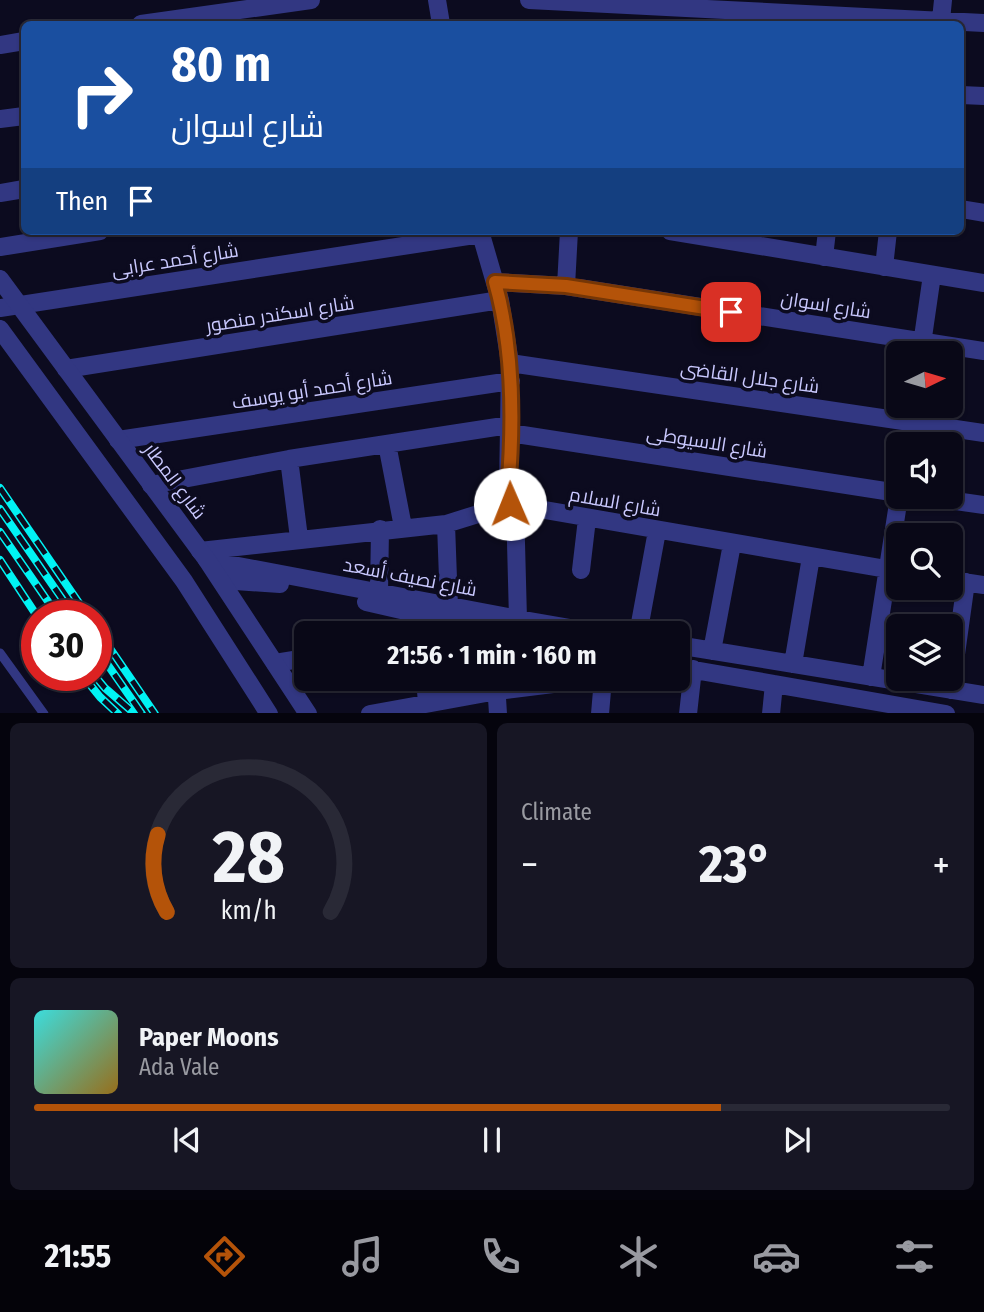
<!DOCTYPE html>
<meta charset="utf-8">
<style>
:root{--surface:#090817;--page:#171624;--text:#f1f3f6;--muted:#999aa1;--line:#292936;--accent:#b45309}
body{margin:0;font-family:"Fira Sans Condensed",Cairo,sans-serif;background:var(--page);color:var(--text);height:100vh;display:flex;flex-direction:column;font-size:26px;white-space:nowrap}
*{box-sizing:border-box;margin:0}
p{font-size:23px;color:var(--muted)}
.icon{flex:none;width:38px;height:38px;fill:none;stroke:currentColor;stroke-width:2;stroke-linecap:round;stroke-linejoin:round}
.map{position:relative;height:713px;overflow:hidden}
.details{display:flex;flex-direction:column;gap:10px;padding:10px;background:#05040d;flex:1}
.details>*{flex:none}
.hud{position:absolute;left:21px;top:21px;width:943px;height:214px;border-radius:10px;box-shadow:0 2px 5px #0004,0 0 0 2px var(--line);background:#1a4fa0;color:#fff;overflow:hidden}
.needle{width:46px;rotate:85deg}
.tools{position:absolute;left:886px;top:341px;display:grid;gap:14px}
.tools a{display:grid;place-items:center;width:77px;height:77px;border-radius:10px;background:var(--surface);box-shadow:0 2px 5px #0004,0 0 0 2px var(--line);font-size:35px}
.speed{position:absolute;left:21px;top:600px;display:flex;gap:14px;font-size:35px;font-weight:700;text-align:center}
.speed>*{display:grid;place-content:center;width:91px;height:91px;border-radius:50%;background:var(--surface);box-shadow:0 2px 5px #0004,0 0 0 2px var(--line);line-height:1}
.speed .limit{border:10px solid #d22;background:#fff;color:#111}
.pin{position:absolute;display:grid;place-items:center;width:60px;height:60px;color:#fff;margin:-30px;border-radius:14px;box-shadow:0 4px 10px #0006}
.me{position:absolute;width:77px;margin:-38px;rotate:359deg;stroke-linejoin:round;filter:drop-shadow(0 0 5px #0008)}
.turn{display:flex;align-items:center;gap:24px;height:147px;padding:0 35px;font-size:32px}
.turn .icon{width:91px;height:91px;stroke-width:2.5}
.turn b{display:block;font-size:49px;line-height:60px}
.then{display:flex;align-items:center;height:66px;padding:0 35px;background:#0003;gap:14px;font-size:26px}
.big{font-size:52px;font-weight:700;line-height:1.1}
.details .widget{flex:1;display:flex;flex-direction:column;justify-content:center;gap:10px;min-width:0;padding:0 24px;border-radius:10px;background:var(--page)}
.details .dial{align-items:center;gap:0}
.dial svg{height:182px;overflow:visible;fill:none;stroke:var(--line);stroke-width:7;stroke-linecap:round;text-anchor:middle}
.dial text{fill:var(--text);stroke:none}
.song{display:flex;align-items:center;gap:21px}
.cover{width:84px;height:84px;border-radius:10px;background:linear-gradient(135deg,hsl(180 70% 55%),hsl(40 70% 35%))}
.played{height:7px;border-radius:4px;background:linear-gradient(90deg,var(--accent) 75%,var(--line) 75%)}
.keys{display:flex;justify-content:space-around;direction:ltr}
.heat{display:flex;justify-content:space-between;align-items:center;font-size:38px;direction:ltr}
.details .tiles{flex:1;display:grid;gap:10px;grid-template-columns:1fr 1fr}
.widget:last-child{grid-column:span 2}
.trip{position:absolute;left:294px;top:621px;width:396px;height:70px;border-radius:10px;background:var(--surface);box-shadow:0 2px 5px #0004,0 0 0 2px var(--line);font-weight:700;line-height:70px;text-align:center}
.dock{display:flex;height:112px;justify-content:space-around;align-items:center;background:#040309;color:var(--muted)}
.dock .icon{width:49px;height:49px}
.dock .active{color:var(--accent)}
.dock b{font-size:32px;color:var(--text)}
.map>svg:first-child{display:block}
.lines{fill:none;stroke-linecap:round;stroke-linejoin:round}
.service{stroke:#323782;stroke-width:9}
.minor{stroke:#323782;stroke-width:18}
.tertiary{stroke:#323782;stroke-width:18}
.rail-casing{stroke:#00f3f4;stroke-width:8}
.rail{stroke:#0c0b1f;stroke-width:5;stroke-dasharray:16;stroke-linecap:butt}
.route-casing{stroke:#753606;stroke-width:18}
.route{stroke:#b45309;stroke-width:12}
.labels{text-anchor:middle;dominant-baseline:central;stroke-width:7;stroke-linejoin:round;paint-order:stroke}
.street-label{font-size:19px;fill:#cac9ff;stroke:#0c0b1f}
</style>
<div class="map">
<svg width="984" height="714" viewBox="0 0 984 714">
<rect width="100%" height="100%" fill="#0c0b1f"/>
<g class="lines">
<path class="service" d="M0,653L44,714"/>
<path class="minor" d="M437,0L441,24
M529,0L984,23
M941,20L943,0
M141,24L311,0
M0,45L24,41
M961,95L984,96
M0,119L24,116
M0,193L24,189
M961,209L984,213
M480,231L500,300L510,363L508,491L510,504
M670,231L984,283
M0,247L100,231
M824,257L827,231
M884,267L888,231
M495,282L566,286L984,351
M566,286L569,231
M0,308L481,234
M921,351L932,275
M510,363L984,433
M66,369L500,300
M510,433L898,493
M118,440L511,381
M387,444L403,527
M907,444L913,406
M289,459L299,538
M151,485L289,459L510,425
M927,497L984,505
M515,505L518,619
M446,524L449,606
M200,551L446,524L510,504L898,571
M207,560L518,619L605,634
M581,570L587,519
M221,580L280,584
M950,580L984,585
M379,593L380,529
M366,602L506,634
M421,614L422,634
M638,634L657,531
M677,645L984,695
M712,651L732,544
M275,663L306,658
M793,664L811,557
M677,667L946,714
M871,677L899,497
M425,679L427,703
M496,682L498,714
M951,690L966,582
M370,714L497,691L561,683
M600,714L603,679
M688,714L693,669
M771,714L774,684"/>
<path class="tertiary" d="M0,279L207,560L308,714
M0,329L184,581L269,714"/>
<defs>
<path id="rail" d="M0,488L88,616
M0,509L74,616
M0,532L58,616
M0,560L37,616
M96,628L155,714
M96,648L142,714
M83,676L100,697L118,714
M95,676L105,688L135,714"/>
</defs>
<use href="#rail" class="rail-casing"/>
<use href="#rail" class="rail"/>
</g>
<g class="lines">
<defs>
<path id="route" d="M510,504L508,491C514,422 514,349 495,282L566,286L731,312"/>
</defs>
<use href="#route" class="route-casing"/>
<use href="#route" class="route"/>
</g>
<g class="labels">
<g class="street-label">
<text transform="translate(175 260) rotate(-9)">شارع أحمد عرابى</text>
<text transform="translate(826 305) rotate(9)">شارع اسوان</text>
<text transform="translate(280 314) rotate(-9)">شارع اسكندر منصور</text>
<text transform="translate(750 377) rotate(8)">شارع جلال القاضى</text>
<text transform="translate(312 390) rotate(-9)">شارع أحمد أبو يوسف</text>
<text transform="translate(707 442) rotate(9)">شارع الاسيوطى</text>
<text transform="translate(175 481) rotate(53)">شارع المطار</text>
<text transform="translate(615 502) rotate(10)">شارع السلام</text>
<text transform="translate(410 577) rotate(11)">شارع نصيف أسعد</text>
</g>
</g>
</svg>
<div class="tools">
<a><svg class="needle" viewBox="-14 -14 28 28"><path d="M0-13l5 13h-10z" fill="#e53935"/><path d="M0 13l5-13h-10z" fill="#999aa1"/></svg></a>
<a><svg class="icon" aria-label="sound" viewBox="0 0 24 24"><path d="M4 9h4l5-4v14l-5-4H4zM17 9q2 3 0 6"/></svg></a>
<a><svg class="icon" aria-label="search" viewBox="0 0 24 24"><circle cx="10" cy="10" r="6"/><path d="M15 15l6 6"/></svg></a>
<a><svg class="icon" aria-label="layers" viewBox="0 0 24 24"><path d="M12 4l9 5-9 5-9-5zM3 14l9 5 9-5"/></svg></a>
</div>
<div class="speed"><div class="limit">30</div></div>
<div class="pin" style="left:731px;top:312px;background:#d93025"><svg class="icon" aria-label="arrive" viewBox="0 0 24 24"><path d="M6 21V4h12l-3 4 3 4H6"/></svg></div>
<svg class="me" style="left:510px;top:504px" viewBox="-20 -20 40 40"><circle r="19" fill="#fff"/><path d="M0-13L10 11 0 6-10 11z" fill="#b45309"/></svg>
<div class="trip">21:56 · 1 min · 160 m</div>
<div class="hud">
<div class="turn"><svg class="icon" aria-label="right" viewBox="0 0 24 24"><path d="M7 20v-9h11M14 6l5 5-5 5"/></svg><div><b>80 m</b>شارع اسوان</div></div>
<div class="then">Then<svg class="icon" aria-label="arrive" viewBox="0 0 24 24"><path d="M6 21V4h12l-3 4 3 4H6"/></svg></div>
</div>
</div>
<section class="details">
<div class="tiles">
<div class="widget dial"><svg viewBox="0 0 100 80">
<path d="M14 69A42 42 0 1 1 86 69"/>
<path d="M14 69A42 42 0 0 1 10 35" stroke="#b45309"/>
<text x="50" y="56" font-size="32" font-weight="700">28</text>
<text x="50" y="72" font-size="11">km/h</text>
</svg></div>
<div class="widget"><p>Climate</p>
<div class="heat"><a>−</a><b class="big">23°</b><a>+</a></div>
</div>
<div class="widget">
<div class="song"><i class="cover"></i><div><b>Paper Moons</b><p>Ada Vale</p></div></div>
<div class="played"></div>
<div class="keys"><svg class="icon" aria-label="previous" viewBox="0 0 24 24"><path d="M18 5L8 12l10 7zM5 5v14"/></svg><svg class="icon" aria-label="pause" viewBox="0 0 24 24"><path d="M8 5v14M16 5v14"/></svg><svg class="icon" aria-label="next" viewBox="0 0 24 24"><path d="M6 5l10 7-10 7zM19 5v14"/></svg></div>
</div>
</div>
</section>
<nav class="dock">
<b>21:55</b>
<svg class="icon active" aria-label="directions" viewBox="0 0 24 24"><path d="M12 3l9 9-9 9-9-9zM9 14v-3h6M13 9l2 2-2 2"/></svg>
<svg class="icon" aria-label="music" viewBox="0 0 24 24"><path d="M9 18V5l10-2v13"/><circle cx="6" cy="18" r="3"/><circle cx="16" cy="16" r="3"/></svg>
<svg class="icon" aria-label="phone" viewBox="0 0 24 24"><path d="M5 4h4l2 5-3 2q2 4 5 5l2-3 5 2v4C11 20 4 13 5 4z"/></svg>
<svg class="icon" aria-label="climate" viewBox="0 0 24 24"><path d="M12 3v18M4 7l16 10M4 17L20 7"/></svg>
<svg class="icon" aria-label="car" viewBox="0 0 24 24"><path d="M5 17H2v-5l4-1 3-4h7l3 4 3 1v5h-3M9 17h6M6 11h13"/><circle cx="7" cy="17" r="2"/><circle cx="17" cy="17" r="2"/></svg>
<svg class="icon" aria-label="filters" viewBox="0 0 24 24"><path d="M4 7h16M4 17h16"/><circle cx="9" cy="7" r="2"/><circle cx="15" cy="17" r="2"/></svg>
</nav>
